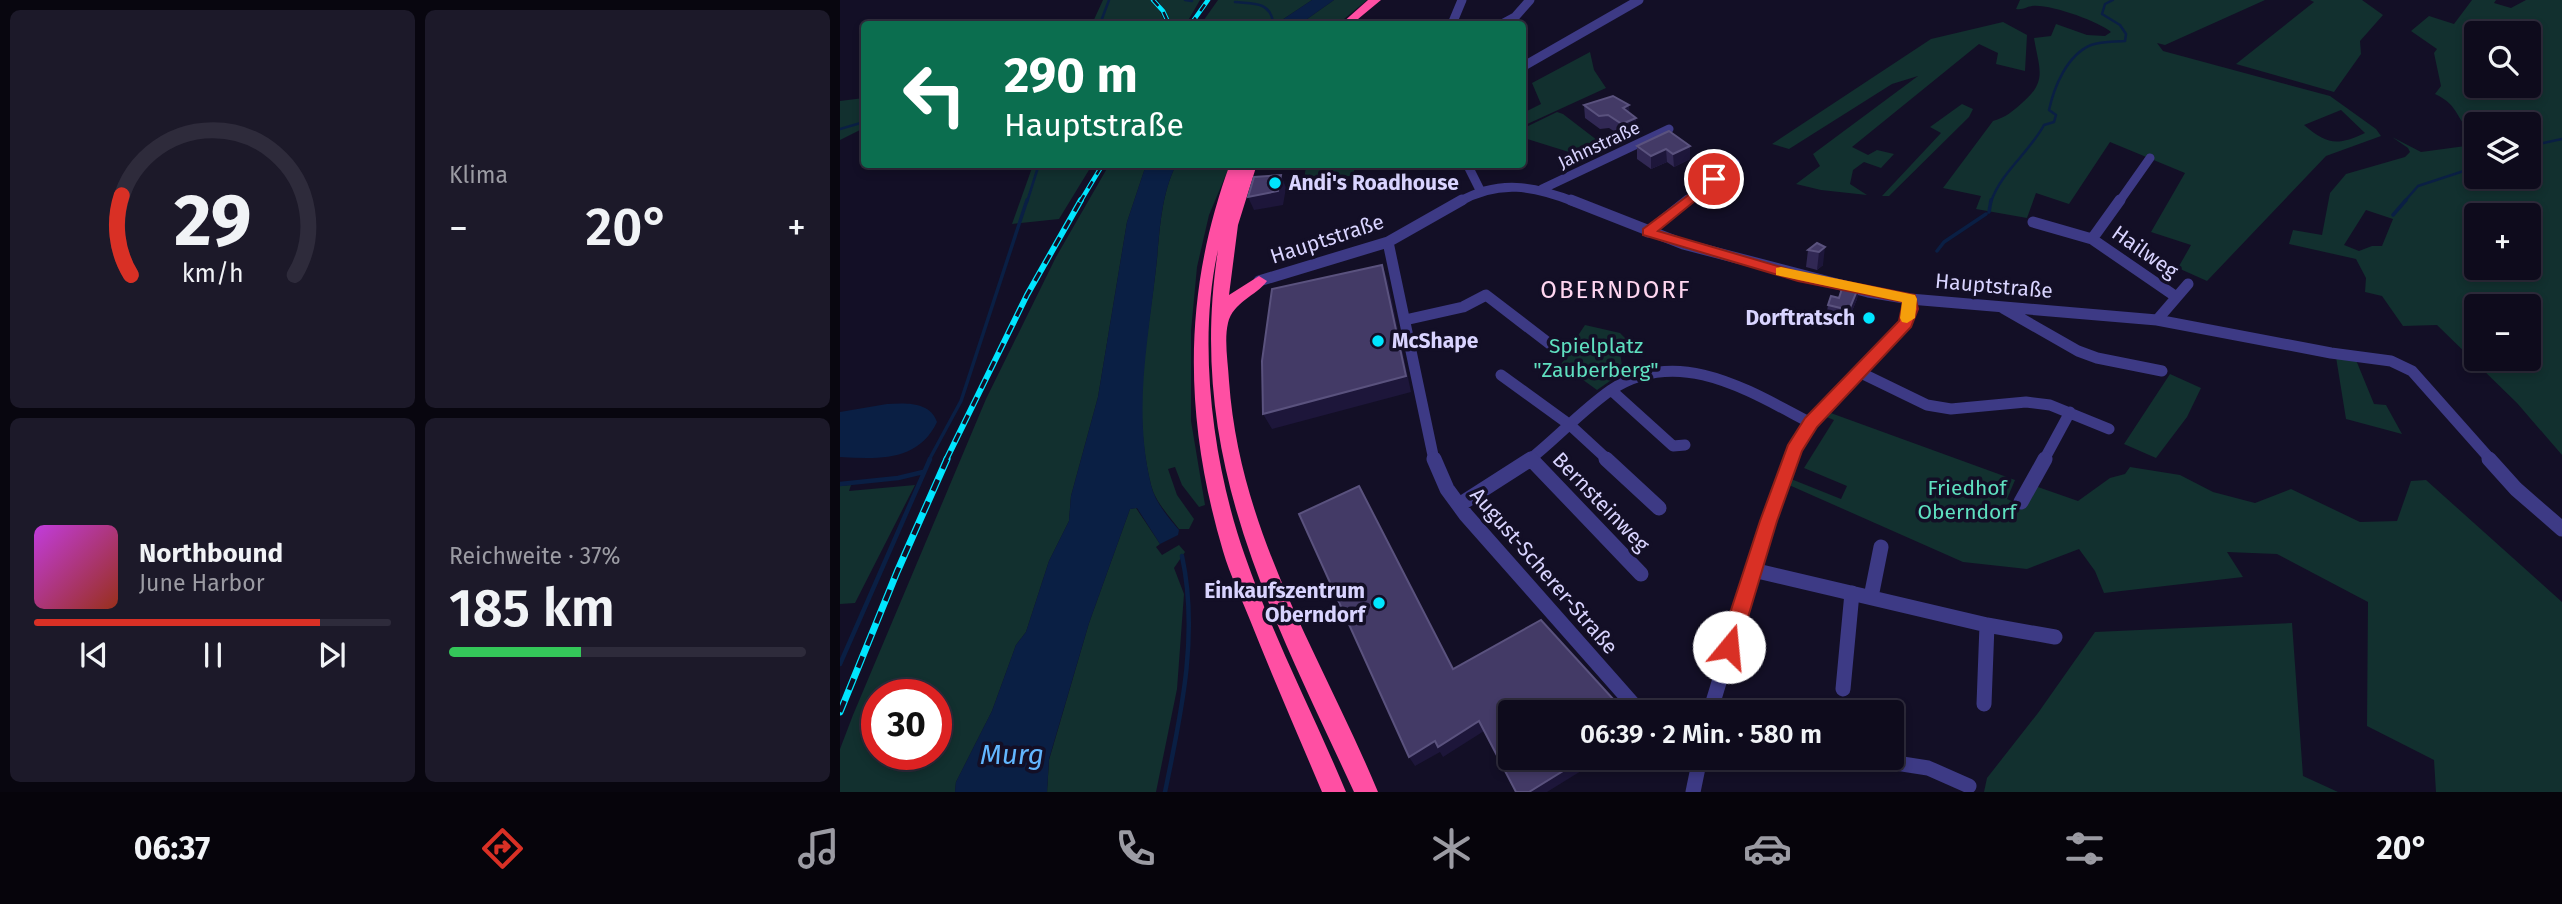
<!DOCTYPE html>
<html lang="de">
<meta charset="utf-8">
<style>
:root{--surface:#0e0b1c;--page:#1c1929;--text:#f1f3f6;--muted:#9b9ba3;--line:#2e2b3b;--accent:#d93025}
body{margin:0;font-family:"Fira Sans",sans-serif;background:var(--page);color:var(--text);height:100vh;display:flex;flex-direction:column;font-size:26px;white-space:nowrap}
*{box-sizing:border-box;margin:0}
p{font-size:23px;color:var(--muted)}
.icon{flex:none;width:38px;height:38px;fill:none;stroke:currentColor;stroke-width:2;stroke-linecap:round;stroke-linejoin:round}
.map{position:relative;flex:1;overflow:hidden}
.details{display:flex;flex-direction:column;gap:10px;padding:10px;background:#08060f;width:840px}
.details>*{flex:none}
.top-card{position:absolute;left:21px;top:21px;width:665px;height:147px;border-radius:7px;box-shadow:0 4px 10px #0003,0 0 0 2px var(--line);background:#0b6e4f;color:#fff;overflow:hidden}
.tools{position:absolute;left:1624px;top:21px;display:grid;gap:14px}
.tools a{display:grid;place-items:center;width:77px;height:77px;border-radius:7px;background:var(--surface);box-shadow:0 4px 10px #0003,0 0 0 2px var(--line);font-size:35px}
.speed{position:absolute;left:21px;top:679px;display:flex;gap:14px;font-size:35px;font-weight:700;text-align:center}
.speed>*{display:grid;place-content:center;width:91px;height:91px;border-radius:50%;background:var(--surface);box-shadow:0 4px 10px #0003,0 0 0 2px var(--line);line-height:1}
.speed .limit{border:10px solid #d22;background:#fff;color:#111}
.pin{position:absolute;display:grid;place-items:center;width:60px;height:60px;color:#fff;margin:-30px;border:4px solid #fff;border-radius:50%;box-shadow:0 2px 7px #0007}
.me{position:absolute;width:77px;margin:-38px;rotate:17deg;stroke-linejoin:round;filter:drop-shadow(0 0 5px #0008)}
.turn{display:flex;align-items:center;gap:24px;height:147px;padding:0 28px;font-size:32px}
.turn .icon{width:91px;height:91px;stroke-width:2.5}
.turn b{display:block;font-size:49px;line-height:60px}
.big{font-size:52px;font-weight:600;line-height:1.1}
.details .tile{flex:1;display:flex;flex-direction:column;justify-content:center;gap:10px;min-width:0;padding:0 24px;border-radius:10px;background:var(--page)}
.details .dial{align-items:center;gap:0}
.dial svg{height:182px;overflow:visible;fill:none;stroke:var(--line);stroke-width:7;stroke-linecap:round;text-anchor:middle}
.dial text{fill:var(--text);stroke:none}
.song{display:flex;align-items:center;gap:21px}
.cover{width:84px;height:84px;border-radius:10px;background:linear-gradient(135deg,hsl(290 70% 55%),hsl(10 70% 35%))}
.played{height:7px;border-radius:4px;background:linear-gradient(90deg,var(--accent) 80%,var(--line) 80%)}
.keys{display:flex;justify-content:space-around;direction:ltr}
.heat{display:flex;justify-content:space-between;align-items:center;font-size:38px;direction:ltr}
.charge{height:10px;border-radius:5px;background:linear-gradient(90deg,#34c759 37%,var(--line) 0)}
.details .tiles{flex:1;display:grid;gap:10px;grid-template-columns:repeat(2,1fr)}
.trip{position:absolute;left:658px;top:700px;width:406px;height:70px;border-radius:7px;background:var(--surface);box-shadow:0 4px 10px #0003,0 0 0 2px var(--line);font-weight:600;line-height:70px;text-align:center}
.dock{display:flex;height:112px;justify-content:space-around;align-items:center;background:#06040b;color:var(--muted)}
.dock .icon{width:49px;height:49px}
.dock .current{color:var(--accent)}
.dock b{font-size:32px;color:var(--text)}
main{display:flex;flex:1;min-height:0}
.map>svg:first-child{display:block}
.green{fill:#12302f;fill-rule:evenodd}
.water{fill:#0a1f44}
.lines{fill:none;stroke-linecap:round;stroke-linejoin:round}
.stream-far2{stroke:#0a1f44;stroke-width:2.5}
.stream-far1{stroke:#0a1f44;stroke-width:3.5}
.stream{stroke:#0a1f44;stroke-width:4.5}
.minor-far2{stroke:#3d3a85;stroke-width:9}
.minor-far1{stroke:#3d3a85;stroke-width:11}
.minor{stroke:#3d3a85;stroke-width:15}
.highway{fill:#ff4fa3;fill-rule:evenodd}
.rail-far2-casing{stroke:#00e5ff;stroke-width:4.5}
.rail-far1-casing{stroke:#00e5ff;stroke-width:6}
.rail-casing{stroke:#00e5ff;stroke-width:7}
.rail-far2{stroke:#130f26;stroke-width:2.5;stroke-dasharray:8;stroke-linecap:butt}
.rail-far1{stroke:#130f26;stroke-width:3.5;stroke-dasharray:10;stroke-linecap:butt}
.rail{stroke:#130f26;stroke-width:4.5;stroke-dasharray:12;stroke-linecap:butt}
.wall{fill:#312854}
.shaded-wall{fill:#1d163a}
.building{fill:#433a66;stroke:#5a527e;stroke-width:2}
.route{fill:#d93025;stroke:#8d1f18;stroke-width:2}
.slow{fill:#f59e0b}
.poi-dot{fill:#00e5ff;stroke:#130f26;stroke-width:2.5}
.labels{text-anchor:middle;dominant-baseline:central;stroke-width:7;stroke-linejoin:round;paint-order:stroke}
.far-street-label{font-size:18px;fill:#d9d4ff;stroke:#130f26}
.poi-label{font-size:21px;font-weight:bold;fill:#d9d4ff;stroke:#130f26;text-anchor:start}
.street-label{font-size:21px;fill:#d9d4ff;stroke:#130f26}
.park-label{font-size:21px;fill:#5fe0c0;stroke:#130f26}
.quarter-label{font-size:24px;letter-spacing:2px;fill:#ffd6f0;stroke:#130f26}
.near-water-label{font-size:28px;font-style:italic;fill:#62b6ff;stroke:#130f26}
</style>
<main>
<section class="details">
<div class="tiles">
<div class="tile dial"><svg viewBox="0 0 100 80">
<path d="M14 69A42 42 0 1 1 86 69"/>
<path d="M14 69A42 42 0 0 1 10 34" stroke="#d93025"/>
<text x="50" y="56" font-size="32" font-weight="700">29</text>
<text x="50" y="72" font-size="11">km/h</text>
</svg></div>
<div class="tile"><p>Klima</p>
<div class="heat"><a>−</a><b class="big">20°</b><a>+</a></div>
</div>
<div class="tile">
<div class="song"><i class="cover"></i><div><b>Northbound</b><p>June Harbor</p></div></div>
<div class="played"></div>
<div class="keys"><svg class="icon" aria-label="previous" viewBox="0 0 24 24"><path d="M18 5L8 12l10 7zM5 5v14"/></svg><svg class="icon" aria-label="pause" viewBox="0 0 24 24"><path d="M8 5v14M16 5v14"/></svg><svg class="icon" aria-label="next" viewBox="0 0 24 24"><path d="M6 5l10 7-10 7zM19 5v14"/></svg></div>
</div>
<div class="tile"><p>Reichweite · 37%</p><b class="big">185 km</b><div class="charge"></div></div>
</div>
</section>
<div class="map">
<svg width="1722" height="792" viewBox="0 0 1722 792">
<rect width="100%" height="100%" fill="#130f26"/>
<path class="green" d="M263,0H310L319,10L326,24H252Z
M318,0H360L346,24H332Z
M378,0H472L436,24H361Z
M494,0H527L498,24H460Z
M1180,0H1425L1325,45L1317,43L1323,51L1490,96L1536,129L1541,136L1486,156L1367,281L1338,268L1351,245L1311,232L1345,173L1270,142L1229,204L1196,193L1187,218L1136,209L1141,196L1103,188L1153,121C1166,117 1172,112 1182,103C1208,81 1199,69 1194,38L1211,36L1216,24L1247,35L1265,36L1271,32C1259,21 1207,3 1192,6C1185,7 1184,10 1176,9ZM1501,110L1525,133C1497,146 1488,145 1464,125Z
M1470,0H1522L1543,15L1520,41L1521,54L1494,92L1396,64L1474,2Z
M1632,0H1656L1654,3L1671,8L1686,0H1722V455L1677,403L1597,325L1563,326L1542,296L1525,292L1526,278L1516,259L1449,244L1453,230L1482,235L1490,193L1506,174L1565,157L1570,152L1568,148L1552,137L1581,152L1633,145L1636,141V177H1689V124H1636V137C1615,121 1621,106 1595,94L1601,86L1594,53L1597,49L1571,31L1589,16L1614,24ZM1636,33H1689V86H1636ZM1526,210L1553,219L1542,246H1532L1519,251L1504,245ZM1636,215H1689V268H1636ZM1636,306H1689V359H1636Z
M1163,22L1187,35L1185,71L1156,64L1158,53L1139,44L1012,147L1028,155L1037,150L1054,154L1041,168L1024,162L1013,170L1010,184L1027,195L981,190L956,184L980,166L973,154L1078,76L1052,84L949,149L932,144L1091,39Z
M750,52L754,70L766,88L683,126V113L701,104L692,83Z
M24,98V128L0,140V101Z
M1122,104L1133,109L1129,117L1049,196H1042L1101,133L1090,127Z
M717,112L723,114L766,147L745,157L684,138V128Z
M193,165H252L219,219L172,224Z
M269,165H306L287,222L258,397L231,496L229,521L209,561L186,632L176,645L152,711L116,782L115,792H0V749L13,715L146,399L216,257ZM37,695H96V754H37Z
M336,165H390L369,215L357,267L351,331V421L365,505L359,507L342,485L335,467L328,469L337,495L354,519L349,529H339C329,516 315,501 311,485C292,406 307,346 316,268C320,233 320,197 336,165Z
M461,165H514V175L460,186V182L464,180L466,166Z
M745,325L780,333L785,338L780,352L783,372L757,390L721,364L728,355L725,352L737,342L735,340Z
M1496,357L1516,360L1534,404L1546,405L1562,434L1506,419Z
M1330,374L1361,388L1347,417L1316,458L1284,444Z
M988,412L1175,480L1167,499L1184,506L1195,486L1238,501L1270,478L1285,474L1290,467L1340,475L1373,492L1415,503L1451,489L1520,522L1557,521L1571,481L1586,480L1722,602V792H1596L1594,760L1527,726L1528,602L1437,554L1387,552L1403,577L1264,593L1255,571L1239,549L1187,569L1123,562L949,485L951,479L1001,499L1007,486L964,468L994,420L984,416Z
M11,485L9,491L75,485L15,603L0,604V486Z
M296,508L320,544L316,547L322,555L339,545L345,552L334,568L344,594L337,689L316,792H207L209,760L249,623L290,509Z
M1452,623L1463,776L1498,792H1144L1147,778L1198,713L1255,632Z"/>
<path class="water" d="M472,0H494L460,24H436Z
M306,165H336C320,197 320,233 316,268C308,343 293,410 311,485C315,502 328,517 339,530L338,535L320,544L297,508L290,509L249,623L209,759L207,792H115L116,782L152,711L176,645L186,632L209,561L229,521L231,496L258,397L287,222Z
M47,404C65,403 90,401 97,422C78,462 38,459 0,457V412Z"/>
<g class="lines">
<path class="stream-far2" d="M345,0L352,1
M395,2C412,4 429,1 433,21L440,24
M260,24L269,0
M0,129L24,122
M1689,146L1722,139
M187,202L199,164
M1151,202C1161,172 1189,153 1204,125L1214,122L1216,115L1209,110C1214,87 1227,55 1251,45C1262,41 1274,42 1285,41L1286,34L1280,25L1262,14L1265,4L1273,0
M1564,202L1578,186L1636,167"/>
<path class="stream-far1" d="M1149,212L1151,200
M1553,215L1566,200
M1097,251L1104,242L1146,214
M89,460L121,401L187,200"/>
<path class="stream" d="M0,484L58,478L83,472
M0,664L90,459
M325,792C341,714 359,635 342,556"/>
<path class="minor-far2" d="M612,24L622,0
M662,24L675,17L690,0
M682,67L799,0
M627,164L640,190
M702,189L829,129
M619,202C659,179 694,186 735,202
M846,202L895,163
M1279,202L1310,158"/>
<path class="minor-far1" d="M731,200L843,244L1028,292L1070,299L1317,320L1491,353L1551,361L1572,371L1651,460
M1280,200L1252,239L1335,296
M1193,222L1252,239
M808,232L848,200
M548,242L594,460
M419,281L548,242L622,200
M1161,307L1238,351L1257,358L1322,371
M565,320L623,307L646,295L715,348
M1317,320L1348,284
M1019,372L1087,405L1111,409L1186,402L1210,405L1269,429
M661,375L730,425L768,460
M771,390L833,446L845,445
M689,460C717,438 741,411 771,390C839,345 909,391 971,423
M950,460L971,423L1065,323L1070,299
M1204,460L1230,412"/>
<path class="minor" d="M594,459L607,489L626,515L800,712
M691,459L801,574
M766,459L819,508
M1649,459L1676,489L1722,529
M1181,502L1205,459
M619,505L691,459
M913,570L1147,625L1215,637
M1031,597L1041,547
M1003,689L1012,593
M1144,704L1147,625
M870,712L928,521L951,459
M844,758L859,767
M1024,758L1088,768L1129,786
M853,792L860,758"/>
<path class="highway" d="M528,0H541L512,24H501Z
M390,164H417L398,225L389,295L419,276L427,281C416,296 393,302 388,323C384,340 388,363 389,381C400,535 481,655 538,792H514C430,610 346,458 378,250C357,344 373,466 405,556C433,637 473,713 506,792H482C458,735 433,678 410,620C401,597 390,575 383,551C344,419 342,294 390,164Z"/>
<defs>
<path id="rail-far2" d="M313,0L323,11L329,24
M351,24L368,0
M240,202L263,164"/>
<path id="rail-far1" d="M106,460L187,295L241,200"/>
<path id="rail" d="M0,712L57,572L107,459"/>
</defs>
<use href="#rail-far2" class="rail-far2-casing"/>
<use href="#rail-far1" class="rail-far1-casing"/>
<use href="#rail" class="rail-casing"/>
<use href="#rail-far2" class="rail-far2"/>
<use href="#rail-far1" class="rail-far1"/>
<use href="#rail" class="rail"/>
</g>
<path class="wall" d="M744,105L789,113L797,131L783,137L769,128L760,129L745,118Z
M797,146H850V159L834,167L827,162L811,169L797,159Z
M977,243L983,265L977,270L966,267L968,250Z
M1019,286L1017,299L1007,323L986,318L988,305Z"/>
<path class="shaded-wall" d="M789,105L790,118L783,108Z
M796,118L797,131L783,137L782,124Z
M850,146V159L834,167L833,154Z
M826,149L827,162L811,169V156Z
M441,175L446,188L443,205L414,210L408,197Z
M985,247L983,265L977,270L979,252Z
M542,265L548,281L571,392L432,429L423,414Z
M1019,286L1017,299L1007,323L1009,310Z
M639,721L644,731L603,757L600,752L575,766L569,757L595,741Z
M744,758H762L707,792H689Z"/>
<path class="building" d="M773,96L789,105L783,108L796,118L782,124L768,115L759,116L744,105Z
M829,131L850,146L833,154L826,149L811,156L797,146Z
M441,175L438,191L408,197L414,177Z
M977,243L985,247L979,252L968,250Z
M542,265L566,376L423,414L422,361L432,289Z
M1004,282L1019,286L1009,310L988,305L991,296L999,298Z
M519,486L613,669L701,620L785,712H670V758H744L689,792H676L639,721L598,747L595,741L569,757L459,514Z"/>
<path class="route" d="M874,176L878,177V182L818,231L958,272L1075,295L1078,309L1071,327L977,427L962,451L937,521L899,647L896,653L889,656L882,653L879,647L920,521L948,445L965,418L1059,321L1063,302L958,281L803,235V229Z"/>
<path class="slow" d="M941,267L1075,295L1077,299L1075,318L1067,323L1062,322L1060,318L1062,302L936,275V268Z"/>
<g class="poi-dot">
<circle cx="435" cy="183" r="7"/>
<circle cx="1029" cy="318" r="7"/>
<circle cx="538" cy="341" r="7"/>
<circle cx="539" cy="603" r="7"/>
</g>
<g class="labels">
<g class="far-street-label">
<text transform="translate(759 145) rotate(-25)">Jahnstraße</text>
</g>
<g class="poi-label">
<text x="449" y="183">Andi's Roadhouse</text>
<text x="1015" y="318" text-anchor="end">Dorftratsch</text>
<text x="552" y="341">McShape</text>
<text x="525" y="591" text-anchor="end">Einkaufszentrum<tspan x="525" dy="24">Oberndorf</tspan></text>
</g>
<g class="street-label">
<text transform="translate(487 239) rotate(-18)">Hauptstraße</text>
<text transform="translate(1305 252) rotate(35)">Hailweg</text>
<text transform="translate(1154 286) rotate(5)">Hauptstraße</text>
<text transform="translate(761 502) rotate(46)">Bernsteinweg</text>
<text transform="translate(704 571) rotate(49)">August-Scherer-Straße</text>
</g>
<g class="park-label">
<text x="756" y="346">Spielplatz<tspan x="756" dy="24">"Zauberberg"</tspan></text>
<text x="1127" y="488">Friedhof<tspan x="1127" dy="24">Oberndorf</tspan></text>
</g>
<g class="quarter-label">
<text x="776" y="290">OBERNDORF</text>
</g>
<g class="near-water-label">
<text x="172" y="754">Murg</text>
</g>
</g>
</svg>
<div class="tools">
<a><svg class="icon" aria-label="search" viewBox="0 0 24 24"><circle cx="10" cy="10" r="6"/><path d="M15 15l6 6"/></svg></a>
<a><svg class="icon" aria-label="layers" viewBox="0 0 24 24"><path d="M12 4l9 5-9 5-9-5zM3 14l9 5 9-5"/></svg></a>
<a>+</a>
<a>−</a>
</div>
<div class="speed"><div class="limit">30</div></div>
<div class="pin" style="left:874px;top:179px;background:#d93025"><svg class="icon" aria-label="arrive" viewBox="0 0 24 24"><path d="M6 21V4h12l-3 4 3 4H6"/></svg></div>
<svg class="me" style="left:889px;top:647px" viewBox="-20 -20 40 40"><circle r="19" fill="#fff"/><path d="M0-13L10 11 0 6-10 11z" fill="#d93025"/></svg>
<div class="trip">06:39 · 2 Min. · 580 m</div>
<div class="top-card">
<div class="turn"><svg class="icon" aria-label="left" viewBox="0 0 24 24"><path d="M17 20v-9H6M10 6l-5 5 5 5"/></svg><div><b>290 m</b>Hauptstraße</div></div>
</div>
</div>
</main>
<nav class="dock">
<b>06:37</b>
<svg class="icon current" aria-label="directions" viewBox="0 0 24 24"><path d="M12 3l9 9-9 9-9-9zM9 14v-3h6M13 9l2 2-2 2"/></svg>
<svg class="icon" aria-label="music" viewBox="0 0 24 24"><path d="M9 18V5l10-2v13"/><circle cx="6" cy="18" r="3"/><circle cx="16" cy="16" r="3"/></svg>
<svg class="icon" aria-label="phone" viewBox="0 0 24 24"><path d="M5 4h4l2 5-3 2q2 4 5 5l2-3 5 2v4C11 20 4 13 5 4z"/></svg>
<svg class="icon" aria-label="climate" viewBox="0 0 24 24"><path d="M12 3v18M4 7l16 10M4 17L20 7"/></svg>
<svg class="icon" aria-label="car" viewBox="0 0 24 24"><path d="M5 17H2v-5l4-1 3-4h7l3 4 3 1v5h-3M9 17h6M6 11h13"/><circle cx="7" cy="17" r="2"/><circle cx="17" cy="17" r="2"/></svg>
<svg class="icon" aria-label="filters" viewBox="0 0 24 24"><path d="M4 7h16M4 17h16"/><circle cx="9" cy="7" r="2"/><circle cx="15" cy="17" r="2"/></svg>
<b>20°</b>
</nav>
